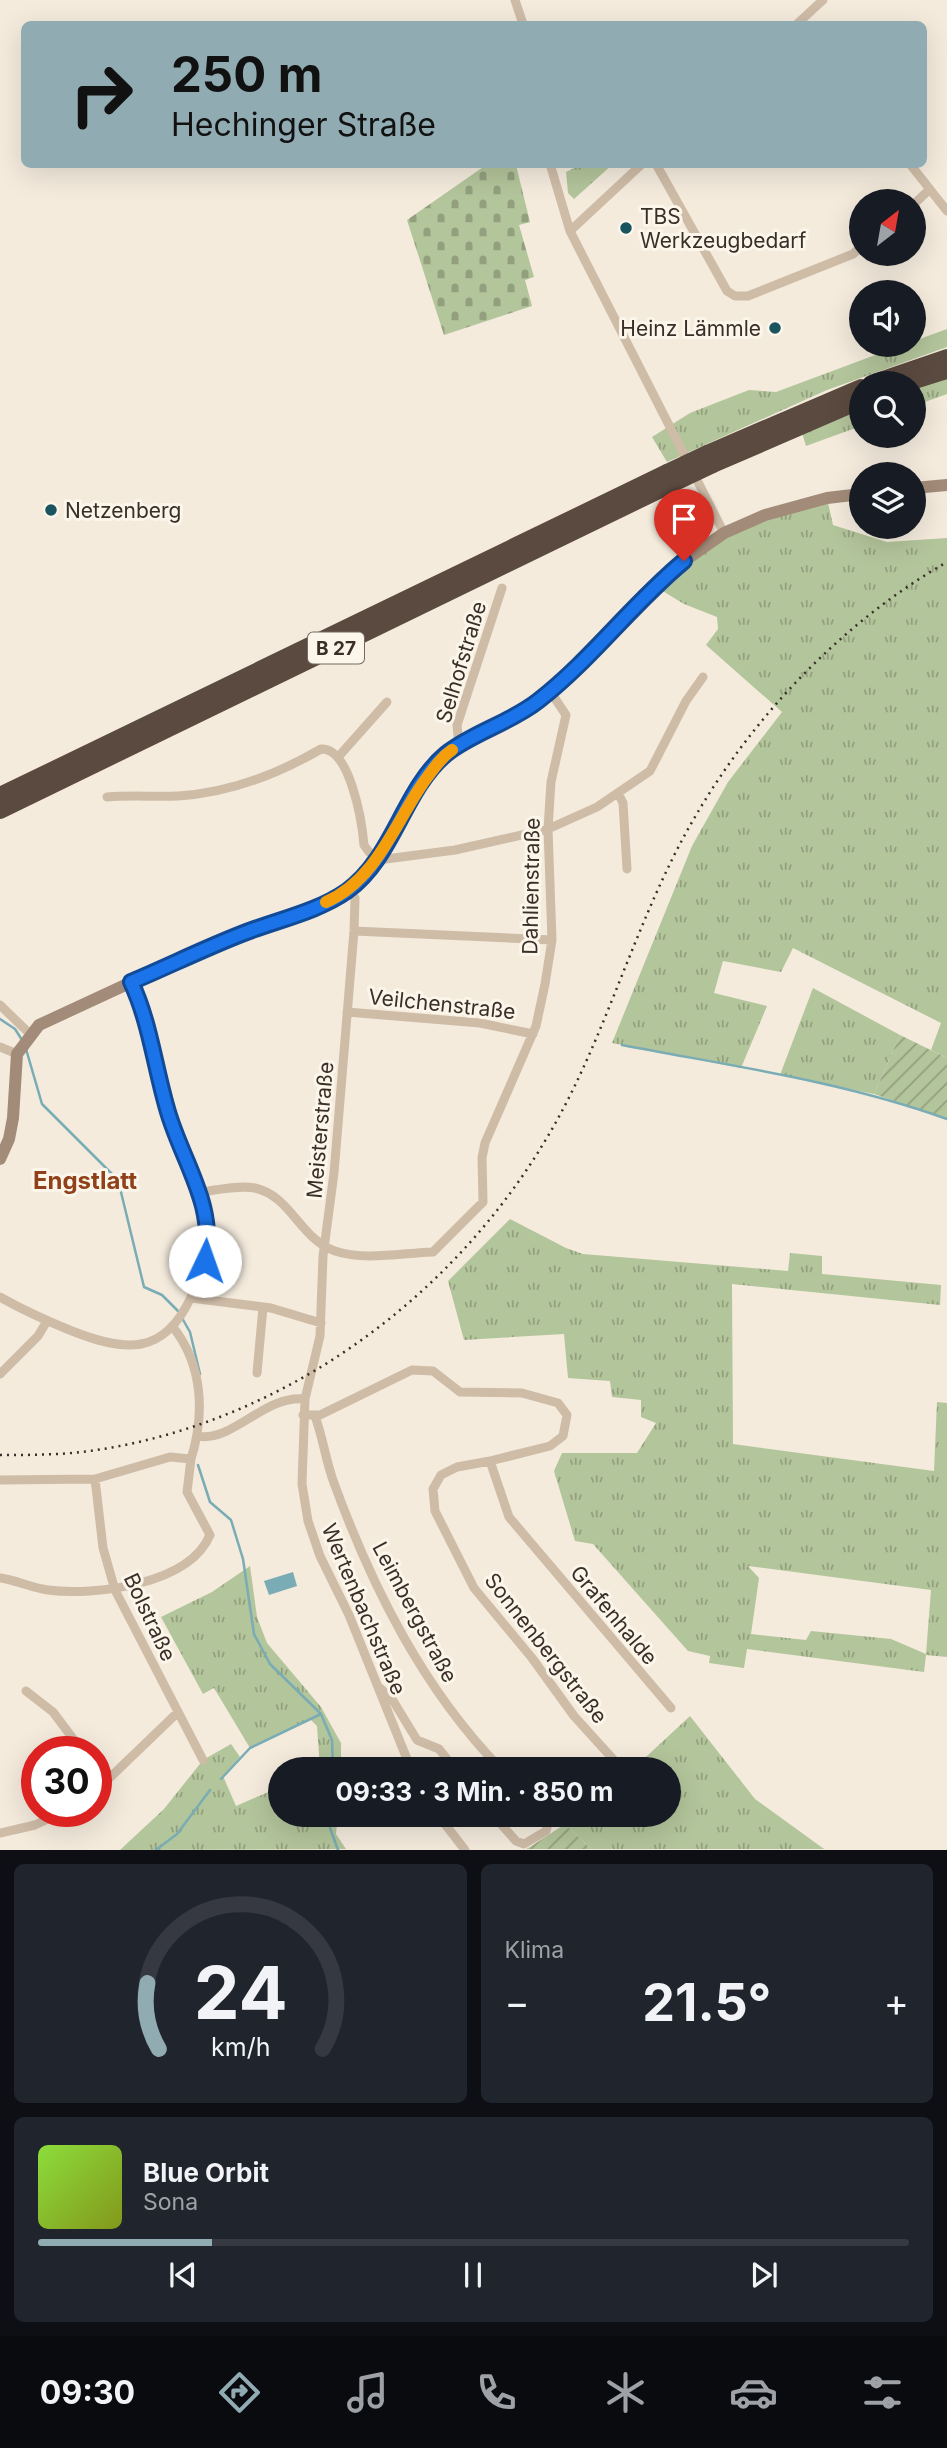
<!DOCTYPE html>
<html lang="de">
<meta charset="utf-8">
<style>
:root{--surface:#171b24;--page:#20242c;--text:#f1f3f6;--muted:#9ea1a6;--line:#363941;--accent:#90abb2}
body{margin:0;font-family:Inter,sans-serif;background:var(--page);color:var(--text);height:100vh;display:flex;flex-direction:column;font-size:26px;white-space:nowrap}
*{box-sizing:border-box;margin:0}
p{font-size:23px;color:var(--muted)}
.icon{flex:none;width:38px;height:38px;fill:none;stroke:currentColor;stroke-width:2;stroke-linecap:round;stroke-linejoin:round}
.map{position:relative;height:1850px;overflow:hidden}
.details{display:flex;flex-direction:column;gap:14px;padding:14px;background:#0d0f14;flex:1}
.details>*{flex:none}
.top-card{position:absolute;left:21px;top:21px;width:906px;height:147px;border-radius:10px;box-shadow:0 7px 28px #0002;background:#90abb2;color:#111;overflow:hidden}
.needle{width:46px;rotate:31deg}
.fabs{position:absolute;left:849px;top:189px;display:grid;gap:14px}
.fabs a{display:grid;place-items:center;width:77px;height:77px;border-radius:50%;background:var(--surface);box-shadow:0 7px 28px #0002;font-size:35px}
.speed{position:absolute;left:21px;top:1736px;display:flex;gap:14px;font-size:35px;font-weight:700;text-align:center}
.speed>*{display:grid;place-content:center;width:91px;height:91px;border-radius:50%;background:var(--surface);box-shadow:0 7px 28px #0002;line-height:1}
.speed .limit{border:10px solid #d22;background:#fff;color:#111}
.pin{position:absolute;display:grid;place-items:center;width:60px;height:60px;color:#fff;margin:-72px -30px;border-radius:50% 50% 50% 0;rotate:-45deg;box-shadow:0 0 7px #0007}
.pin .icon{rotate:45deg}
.me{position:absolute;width:77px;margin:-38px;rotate:3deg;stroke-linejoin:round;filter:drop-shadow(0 0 5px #0008)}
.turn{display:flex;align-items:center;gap:24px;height:147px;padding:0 35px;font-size:32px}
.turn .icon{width:91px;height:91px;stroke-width:2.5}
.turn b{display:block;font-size:49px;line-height:60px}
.big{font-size:52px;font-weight:700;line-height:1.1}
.details .tile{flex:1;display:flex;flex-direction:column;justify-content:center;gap:10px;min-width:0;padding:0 24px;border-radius:10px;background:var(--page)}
.details .dial{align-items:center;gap:0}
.dial svg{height:182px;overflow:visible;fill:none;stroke:var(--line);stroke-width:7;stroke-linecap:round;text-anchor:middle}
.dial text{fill:var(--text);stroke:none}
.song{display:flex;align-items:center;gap:21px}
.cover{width:84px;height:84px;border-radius:10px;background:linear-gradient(135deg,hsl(90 70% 55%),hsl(70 70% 35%))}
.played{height:7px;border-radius:4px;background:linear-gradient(90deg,var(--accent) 20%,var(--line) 20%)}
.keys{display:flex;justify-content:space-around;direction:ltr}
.heat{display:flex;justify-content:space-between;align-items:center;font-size:38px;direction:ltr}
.details .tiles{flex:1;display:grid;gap:14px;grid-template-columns:1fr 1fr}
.tile:last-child{grid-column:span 2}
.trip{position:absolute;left:268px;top:1757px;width:413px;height:70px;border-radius:35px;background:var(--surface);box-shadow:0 7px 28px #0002;font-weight:700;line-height:70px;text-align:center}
.tab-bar{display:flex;height:112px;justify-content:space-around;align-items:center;background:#090b0e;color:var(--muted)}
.tab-bar .icon{width:49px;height:49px}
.tab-bar .on{color:var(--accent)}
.tab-bar b{font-size:32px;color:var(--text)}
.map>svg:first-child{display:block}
.grass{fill:url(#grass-tufts);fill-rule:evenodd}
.cemetery{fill:url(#cemetery-stones)}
.garden{fill:url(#garden-furrows)}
.water{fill:#79acb4}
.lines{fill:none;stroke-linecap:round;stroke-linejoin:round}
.stream{stroke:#79acb4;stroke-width:2.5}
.street{stroke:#cebca7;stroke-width:9}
.secondary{stroke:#a28b78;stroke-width:12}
.highway{stroke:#5b4a3f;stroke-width:16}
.rail{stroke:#3a2f28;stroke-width:2.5;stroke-dasharray:2 5;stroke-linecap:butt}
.highway-bridge{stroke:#5b4a3f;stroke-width:16}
.route-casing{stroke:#114b97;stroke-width:18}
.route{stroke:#1a73e8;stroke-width:12}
.slow{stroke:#f59e0b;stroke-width:12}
.poi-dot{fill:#1a545f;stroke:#fbf5ea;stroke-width:2.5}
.labels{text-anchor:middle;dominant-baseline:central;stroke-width:6;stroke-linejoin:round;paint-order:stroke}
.shield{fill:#fbf5ea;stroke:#746a62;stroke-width:2}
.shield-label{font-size:19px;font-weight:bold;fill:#3a2f28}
.poi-label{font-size:21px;fill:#3a2f28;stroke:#fbf5ea;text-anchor:start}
.street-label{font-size:21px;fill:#3a2f28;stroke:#fbf5ea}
.quarter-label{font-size:24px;font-weight:bold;fill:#90411a;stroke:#fbf5ea}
</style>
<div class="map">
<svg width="947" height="1850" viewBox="0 0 947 1850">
<defs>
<pattern id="grass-tufts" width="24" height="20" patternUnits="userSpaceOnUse" patternTransform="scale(1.75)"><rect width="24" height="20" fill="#b3c59b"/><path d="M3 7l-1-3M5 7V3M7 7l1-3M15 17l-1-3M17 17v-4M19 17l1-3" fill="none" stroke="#93a07e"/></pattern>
<pattern id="cemetery-stones" width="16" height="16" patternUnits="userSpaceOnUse" patternTransform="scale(1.75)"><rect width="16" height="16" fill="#b3c59b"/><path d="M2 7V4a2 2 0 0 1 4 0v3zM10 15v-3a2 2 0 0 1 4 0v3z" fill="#93a07e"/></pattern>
<pattern id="garden-furrows" width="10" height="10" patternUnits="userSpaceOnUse" patternTransform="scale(1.75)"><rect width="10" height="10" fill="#b3c59b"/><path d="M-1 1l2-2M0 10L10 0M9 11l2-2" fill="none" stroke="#93a07e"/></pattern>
</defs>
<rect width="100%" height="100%" fill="#f4ebdd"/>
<path class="grass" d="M580,165H612L574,199L568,193L566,172Z
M947,329V347L827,390L667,462L652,437L690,413L749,390L776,392L902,345H914V341Z
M947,378V394L914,406V389Z
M861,409V426L806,446L802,433Z
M827,498L833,525L887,542L947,538V1058L931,1050L941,1023L793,948L781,972L723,961L714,993L767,1006L741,1068L612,1043L692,846L728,782L782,712L706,645L718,629L717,617L684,604L656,587L724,533Z
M813,988L900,1035L874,1094L780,1075Z
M510,1219L566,1248L583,1254L788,1271L790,1253L822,1256V1274L941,1285L940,1305L732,1284L733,1444L934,1471L937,1402L947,1403V1657L926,1655L924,1672L747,1649L744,1668L709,1663L710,1656L688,1651L593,1544L575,1541L554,1471L562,1453H637L656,1423L641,1417V1400L612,1397L610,1381L568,1378L564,1334L464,1340L448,1281ZM748,1566L931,1590L926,1654L891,1639L811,1631L806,1640L751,1634L759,1578Z
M250,1566L257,1617L267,1643L321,1707L341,1743V1769H320L317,1726L310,1719L250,1748L214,1688L203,1694L161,1617L212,1592Z
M690,1716L755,1799L824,1849H591L565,1824L578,1815H668V1769H633Z
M231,1744L240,1757L223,1776L236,1806L280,1787V1815H338L336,1834L346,1849L120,1850L164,1809L203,1760Z"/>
<path class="cemetery" d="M486,165H516L530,222L519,225L534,277L525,280L532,306L444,335L407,220Z"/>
<path class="garden" d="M900,1035L947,1058V1119L874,1094Z
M565,1824L591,1849H526L530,1847Z"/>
<path class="water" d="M293,1572L297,1586L269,1595L264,1581Z"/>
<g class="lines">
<path class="stream" d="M0,1019L15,1029L22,1040
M622,1045C731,1066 842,1081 947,1119
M26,1049L42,1104L114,1176L120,1188L144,1287L162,1295L179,1312
M182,1318L190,1332L200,1374
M198,1465L210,1502L231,1520L243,1559L254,1634L270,1664L321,1714L332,1740L333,1769
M221,1779L250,1748L321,1714
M332,1815L330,1828L338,1850
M156,1850L177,1834L210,1790"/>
<path class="street" d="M515,0L523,24
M797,24L823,0
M550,164L570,231L724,533
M656,164L727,291L735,296H748L853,254L861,247
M910,164L947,211
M914,204L930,189
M570,231L642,164
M459,746L457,725L502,588
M339,756L387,702
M618,793L623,803L627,869
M107,797C131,795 154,797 178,796C229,793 278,774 321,749C350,747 362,822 364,845L369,852L386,859L455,850L548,829L597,807L650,771L686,701L703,677
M349,890L355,898L354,931L334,1173L323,1256L320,1336L305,1399L302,1484L308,1521L320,1556L349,1615L411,1769
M354,931L552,940
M0,1005L30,1034
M347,1012L480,1023L533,1034
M0,1047L17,1054
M201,1192C218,1190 237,1185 255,1188C291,1196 300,1239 335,1251C364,1261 402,1253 433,1252L483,1202L482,1158L485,1143L536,1026L545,984L552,940L548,829L551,782L566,715L550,691
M0,1297C23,1310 47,1321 72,1331C125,1352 164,1356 191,1297C202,1274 210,1251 207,1225C202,1185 182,1153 169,1115C154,1072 150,1024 131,982
M191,1298L271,1308L321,1323
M257,1373L263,1307
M0,1374L38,1336L47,1321
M303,1415H320L412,1370L433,1371L460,1392L522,1393L558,1403L567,1415L563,1436L550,1446L490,1461L509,1517L671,1708
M315,1416C323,1438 326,1462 334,1483C372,1587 423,1689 501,1769
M198,1436C232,1443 265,1394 305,1399
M490,1461L457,1467L441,1475L433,1489L435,1511L474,1588L532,1658L574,1716L622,1769
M95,1479L103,1548L115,1590L203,1760
M0,1480L95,1479L170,1457L191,1459C205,1414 203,1365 173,1327
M0,1578C16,1580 32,1588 48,1590C94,1596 189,1585 210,1535L187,1492L191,1459
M380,1688L392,1699L417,1740L439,1749L455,1769
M26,1691L53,1712L83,1752
M96,1775L104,1785
M96,1791L176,1714
M438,1815L465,1850
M493,1815L516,1841L524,1844L546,1831L548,1824L543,1815
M0,1833L35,1825L65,1811"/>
<path class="secondary" d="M914,488L947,485
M0,1159L9,1139L13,1118L17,1054L39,1025L203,949L338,897L367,871L418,790L446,754L501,725L539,700L588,658L684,561L724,533L765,515L827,498L861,494"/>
<path class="highway" d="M871,383L947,357
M908,383L947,371
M707,453L861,387
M713,465L861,401
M0,795L667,472
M0,811L673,484"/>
<path class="rail" d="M0,1455C30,1455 60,1455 90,1451C290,1423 468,1288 562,1111C603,1034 629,949 667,870C726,745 827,631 947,562"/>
<path class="highway-bridge" d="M667,472L707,453
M673,484L713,465"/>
</g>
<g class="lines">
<defs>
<path id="route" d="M205,1261C216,1205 183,1163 168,1112C155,1069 150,1022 131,982C169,966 205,948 244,933C277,920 317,912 347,891C394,857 403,790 446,754C472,733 510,723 538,701C592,659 632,604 684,561"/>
</defs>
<use href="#route" class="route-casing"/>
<use href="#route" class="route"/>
<path class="slow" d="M326,902C376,880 394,825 423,783C432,771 440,758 452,750"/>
</g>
<g class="poi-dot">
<circle cx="626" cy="228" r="7"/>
<circle cx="775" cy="328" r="7"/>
<circle cx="51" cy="510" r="7"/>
</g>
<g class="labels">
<rect class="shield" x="308" y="632.5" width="56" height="31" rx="5"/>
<g class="shield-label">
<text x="336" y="648">B 27</text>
</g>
<g class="poi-label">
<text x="640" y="216">TBS<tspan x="640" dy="24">Werkzeugbedarf</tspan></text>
<text x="761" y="328" text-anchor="end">Heinz Lämmle</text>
<text x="65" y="510">Netzenberg</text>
</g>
<g class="street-label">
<text transform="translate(461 662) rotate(-73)">Selhofstraße</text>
<text transform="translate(531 886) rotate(-89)">Dahlienstraße</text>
<text transform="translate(442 1004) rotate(6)">Veilchenstraße</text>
<text transform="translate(320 1130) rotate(-85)">Meisterstraße</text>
<text transform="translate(364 1609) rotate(67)">Wertenbachstraße</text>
<text transform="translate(415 1612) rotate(62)">Leimbergstraße</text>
<text transform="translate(614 1615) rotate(50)">Grafenhalde</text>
<text transform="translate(150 1617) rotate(65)">Bolstraße</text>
<text transform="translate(546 1648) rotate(52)">Sonnenbergstraße</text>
</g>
<g class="quarter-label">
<text x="85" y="1180">Engstlatt</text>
</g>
</g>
</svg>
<div class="fabs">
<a><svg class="needle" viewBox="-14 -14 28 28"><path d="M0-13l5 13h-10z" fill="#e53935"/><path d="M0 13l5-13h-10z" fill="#9ea1a6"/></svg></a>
<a><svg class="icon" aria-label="sound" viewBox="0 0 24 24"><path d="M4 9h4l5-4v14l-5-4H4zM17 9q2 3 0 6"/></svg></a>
<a><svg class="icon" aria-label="search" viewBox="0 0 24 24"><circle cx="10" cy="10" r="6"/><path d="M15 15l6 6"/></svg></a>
<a><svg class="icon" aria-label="layers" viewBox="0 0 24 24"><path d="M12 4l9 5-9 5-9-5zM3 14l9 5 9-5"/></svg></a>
</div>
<div class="speed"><div class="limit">30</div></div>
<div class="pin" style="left:684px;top:561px;background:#d93025"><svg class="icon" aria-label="arrive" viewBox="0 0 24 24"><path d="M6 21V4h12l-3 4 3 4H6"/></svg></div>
<svg class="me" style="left:205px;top:1261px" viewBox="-20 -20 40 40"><circle r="19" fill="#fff"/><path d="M0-13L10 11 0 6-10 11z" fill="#1a73e8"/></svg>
<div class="trip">09:33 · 3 Min. · 850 m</div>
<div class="top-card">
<div class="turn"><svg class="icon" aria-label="right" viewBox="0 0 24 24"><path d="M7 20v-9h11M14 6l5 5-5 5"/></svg><div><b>250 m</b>Hechinger Straße</div></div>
</div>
</div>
<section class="details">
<div class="tiles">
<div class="tile dial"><svg viewBox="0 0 100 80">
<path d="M14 69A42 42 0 1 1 86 69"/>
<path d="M14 69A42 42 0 0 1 9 40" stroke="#90abb2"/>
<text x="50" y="56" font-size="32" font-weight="700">24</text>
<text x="50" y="72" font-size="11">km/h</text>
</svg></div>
<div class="tile"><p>Klima</p>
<div class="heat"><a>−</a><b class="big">21.5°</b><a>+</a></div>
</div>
<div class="tile">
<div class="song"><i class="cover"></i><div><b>Blue Orbit</b><p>Sona</p></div></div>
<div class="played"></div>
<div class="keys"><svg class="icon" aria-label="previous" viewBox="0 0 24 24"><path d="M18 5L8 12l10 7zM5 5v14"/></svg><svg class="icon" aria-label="pause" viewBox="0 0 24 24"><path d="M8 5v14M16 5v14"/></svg><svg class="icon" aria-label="next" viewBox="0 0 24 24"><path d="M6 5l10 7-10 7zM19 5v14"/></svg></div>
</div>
</div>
</section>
<nav class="tab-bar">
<b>09:30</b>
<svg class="icon on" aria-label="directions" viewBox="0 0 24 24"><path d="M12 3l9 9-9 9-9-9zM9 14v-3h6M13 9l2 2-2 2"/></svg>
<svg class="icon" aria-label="music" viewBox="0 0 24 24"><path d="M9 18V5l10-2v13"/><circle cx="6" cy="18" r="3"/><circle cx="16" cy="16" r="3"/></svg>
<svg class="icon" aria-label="phone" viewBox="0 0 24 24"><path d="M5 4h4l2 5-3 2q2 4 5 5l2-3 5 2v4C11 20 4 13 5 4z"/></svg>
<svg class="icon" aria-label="climate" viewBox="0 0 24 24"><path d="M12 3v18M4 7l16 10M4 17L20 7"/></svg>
<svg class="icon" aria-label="car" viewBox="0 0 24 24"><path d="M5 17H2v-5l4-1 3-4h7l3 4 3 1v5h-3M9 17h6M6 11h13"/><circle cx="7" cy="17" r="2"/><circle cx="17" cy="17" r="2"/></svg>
<svg class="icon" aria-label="filters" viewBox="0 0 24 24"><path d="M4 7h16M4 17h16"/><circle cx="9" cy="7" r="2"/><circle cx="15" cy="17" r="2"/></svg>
</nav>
